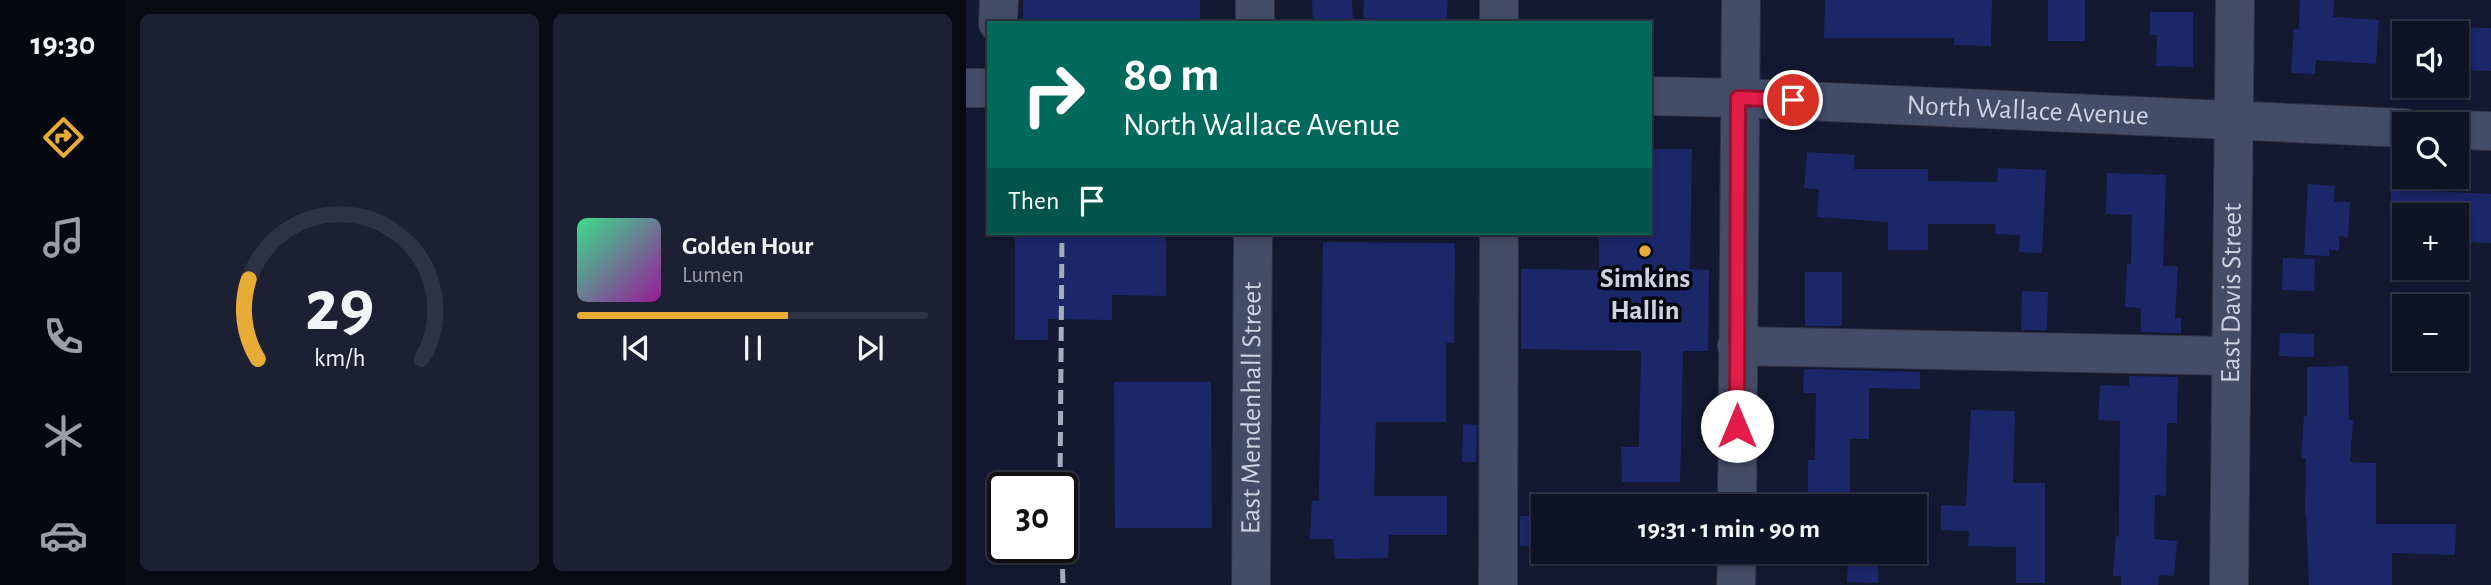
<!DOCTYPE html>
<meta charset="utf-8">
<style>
:root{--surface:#0e1325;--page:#1c2032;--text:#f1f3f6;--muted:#9b9ea7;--line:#2e3242;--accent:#e6ac36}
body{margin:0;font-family:"Alegreya Sans",sans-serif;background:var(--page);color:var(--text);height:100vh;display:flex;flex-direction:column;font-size:26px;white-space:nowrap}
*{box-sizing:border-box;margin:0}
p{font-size:23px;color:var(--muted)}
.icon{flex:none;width:38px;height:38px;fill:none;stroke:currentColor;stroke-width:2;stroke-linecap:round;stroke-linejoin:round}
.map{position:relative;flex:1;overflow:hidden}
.sheet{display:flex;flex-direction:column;gap:14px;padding:14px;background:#080a14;width:840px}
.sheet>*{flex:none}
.banner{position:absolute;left:21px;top:21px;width:665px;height:214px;border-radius:0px;box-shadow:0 4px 10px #0003,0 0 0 2px var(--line);background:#00695c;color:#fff;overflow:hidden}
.fabs{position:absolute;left:1426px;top:21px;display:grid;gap:14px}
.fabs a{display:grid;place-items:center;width:77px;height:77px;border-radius:0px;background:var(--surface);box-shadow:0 4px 10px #0003,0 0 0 2px var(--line);font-size:35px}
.speed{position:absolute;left:21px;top:472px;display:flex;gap:14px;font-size:35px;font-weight:700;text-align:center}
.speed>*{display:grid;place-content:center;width:91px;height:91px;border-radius:50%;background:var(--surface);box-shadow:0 4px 10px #0003,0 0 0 2px var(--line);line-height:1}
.speed .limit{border:4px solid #111;border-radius:10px;background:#fff;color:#111}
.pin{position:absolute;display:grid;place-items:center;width:60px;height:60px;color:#fff;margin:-30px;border:4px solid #fff;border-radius:50%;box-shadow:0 2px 7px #0007}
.me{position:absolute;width:77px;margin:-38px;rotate:0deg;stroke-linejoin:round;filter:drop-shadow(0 0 5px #0008)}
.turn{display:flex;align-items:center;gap:24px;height:147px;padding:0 21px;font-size:32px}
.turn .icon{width:91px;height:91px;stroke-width:2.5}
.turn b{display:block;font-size:49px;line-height:60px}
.then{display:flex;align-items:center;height:66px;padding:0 21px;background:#0003;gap:14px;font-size:26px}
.sheet .widget{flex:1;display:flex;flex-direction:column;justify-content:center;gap:10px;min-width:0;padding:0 24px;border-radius:10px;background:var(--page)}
.sheet .dial{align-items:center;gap:0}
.dial svg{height:182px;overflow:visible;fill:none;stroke:var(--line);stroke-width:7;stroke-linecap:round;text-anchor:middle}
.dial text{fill:var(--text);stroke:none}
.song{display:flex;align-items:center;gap:21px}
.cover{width:84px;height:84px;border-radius:10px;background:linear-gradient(135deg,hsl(150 70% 55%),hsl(300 70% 35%))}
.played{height:7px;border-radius:4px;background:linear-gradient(90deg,var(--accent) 60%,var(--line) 60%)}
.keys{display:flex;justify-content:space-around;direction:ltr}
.sheet .tiles{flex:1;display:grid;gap:14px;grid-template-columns:repeat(2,1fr)}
.trip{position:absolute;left:565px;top:494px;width:396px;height:70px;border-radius:0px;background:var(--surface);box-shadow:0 4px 10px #0003,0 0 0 2px var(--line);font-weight:600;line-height:70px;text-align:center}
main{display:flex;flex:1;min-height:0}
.dock{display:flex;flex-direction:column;width:126px;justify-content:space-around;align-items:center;background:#06080f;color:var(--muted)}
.dock .icon{width:49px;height:49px}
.dock .active{color:var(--accent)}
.dock b{font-size:32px;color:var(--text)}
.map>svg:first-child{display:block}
.building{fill:#1b2769}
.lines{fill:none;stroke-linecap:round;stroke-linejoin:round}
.minor-casing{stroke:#2f3144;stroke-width:40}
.minor{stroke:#444d68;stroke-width:38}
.rail{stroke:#a6abbd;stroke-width:5;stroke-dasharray:14 7;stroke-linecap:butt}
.route-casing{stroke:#92132f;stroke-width:18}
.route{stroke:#e11d48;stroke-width:12}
.poi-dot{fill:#e6ac36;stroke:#04060f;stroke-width:2.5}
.labels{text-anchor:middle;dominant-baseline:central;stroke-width:7;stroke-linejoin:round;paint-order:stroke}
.street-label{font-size:28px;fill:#cdd2e2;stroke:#04060f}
.poi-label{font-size:28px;font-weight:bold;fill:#cdd2e2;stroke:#04060f}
</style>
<main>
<nav class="dock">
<b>19:30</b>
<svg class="icon active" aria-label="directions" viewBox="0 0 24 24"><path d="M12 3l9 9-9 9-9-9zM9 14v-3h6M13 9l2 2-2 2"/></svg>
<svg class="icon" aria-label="music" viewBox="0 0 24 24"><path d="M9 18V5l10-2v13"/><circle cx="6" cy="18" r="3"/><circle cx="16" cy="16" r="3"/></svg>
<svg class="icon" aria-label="phone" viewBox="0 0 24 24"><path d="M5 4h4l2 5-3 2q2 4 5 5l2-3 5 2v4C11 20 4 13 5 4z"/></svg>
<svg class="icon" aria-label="climate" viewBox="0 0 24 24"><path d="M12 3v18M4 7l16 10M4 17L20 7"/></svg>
<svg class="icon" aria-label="car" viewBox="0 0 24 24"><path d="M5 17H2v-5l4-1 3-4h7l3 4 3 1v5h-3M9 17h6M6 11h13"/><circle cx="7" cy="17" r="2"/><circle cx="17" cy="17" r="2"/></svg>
</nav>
<section class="sheet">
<div class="tiles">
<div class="widget dial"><svg viewBox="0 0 100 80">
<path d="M14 69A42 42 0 1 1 86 69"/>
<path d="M14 69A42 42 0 0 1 10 34" stroke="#e6ac36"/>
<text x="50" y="56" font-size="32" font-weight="700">29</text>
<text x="50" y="72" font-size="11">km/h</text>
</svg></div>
<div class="widget">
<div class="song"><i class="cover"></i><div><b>Golden Hour</b><p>Lumen</p></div></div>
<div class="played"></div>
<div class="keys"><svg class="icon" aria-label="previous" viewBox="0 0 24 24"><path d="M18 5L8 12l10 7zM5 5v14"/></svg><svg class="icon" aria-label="pause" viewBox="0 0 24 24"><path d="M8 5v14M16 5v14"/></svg><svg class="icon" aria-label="next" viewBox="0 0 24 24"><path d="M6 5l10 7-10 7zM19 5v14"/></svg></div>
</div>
</div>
</section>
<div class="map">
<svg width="1525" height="585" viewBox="0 0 1525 585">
<rect width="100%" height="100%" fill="#131931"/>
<path class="building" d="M57,0H234V23H57Z
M346,0H386L387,23H347Z
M398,0H482L480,23L397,18Z
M859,0H1026L1025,46L988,45V38H858Z
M1082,0H1119V41H1082Z
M1334,0H1368L1367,17L1413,20L1410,64L1350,60L1349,74L1325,73L1328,29H1333Z
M1184,12H1227V67L1190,66L1191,35H1184Z
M1491,27L1525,28V71L1491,70Z
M684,149H726L724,269L743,270L742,351H717L714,482H656L655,447H673L675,351L555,349V269L633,270V233H684Z
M841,152L889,155L888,169H962V181L1031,182L1032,168L1080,170L1076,253L1053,252L1054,235L1029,234L1030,224H962V250H922V222L851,217L853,189L838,188Z
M1141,173L1200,175L1197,266H1212L1209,318H1215V333L1175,332V308L1159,307L1161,264H1165L1166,215L1140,214Z
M1342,184L1369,186L1368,202H1384L1382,237L1373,236V250H1363V256L1338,255Z
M1425,189L1525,194V243L1495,242V215H1424Z
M49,233H200V296L146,295V320L82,319V340H49Z
M357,242L489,243L488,343H480V422H410L408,496H481V535H423L422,558L369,559L367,539H344L346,500L353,501Z
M1317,258L1349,259L1348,291L1316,290Z
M839,272H876V326H839Z
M1056,291L1082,292L1081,330H1055Z
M1314,333L1348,334V357L1313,356Z
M1382,366L1383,420H1387L1384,462L1410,463V524H1490L1489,555L1426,553V585H1343L1340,514H1339L1340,458H1335L1338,416L1341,417V367Z
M838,369L954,372V389L903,388V439H884V500H842V460H849L850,393H837Z
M1163,376L1212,377L1211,423H1201L1200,496L1189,495L1188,539L1211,541L1208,576L1193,575L1192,585H1155V576H1147L1150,536L1153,537L1154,421L1132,420L1134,385L1163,386Z
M148,382H245L246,528H149Z
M1005,410L1049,411L1047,483H1079V583H1050V547L1002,546L1003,531L975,530V505L1000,506Z
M497,424L511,425L510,462H496Z
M554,516H569V546H554Z
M882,551H912V583L881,582Z"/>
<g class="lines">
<defs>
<g id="minor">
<path d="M32,23L33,0"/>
<path d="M289,23V0"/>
<path d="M533,23V0"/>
<path d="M0,88H23"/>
<path id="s1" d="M684,96L772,98L1438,128"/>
<path d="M1491,130L1525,131"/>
<path d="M771,346L1264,356"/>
<path d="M771,506L775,0"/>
<path id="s2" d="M285,585L287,233"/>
<path d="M532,585L533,233"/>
<path d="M770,585L771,551"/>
<path id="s3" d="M1263,585L1269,0"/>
</g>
</defs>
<use href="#minor" class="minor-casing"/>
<use href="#minor" class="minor"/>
<path class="rail" d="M94,488L96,233
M96,548L97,585"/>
</g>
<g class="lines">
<defs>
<path id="route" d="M771,426L772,98L827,100"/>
</defs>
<use href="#route" class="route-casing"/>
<use href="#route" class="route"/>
</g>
<circle class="poi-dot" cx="679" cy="251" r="7"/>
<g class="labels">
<g class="street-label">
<text stroke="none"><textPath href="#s1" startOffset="378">North Wallace Avenue</textPath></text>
<text stroke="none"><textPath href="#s3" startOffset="292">East Davis Street</textPath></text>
<text stroke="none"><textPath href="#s2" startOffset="177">East Mendenhall Street</textPath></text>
</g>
<g class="poi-label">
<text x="679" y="279">Simkins<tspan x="679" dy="32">Hallin</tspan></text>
</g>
</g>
</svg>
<div class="fabs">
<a><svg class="icon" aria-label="sound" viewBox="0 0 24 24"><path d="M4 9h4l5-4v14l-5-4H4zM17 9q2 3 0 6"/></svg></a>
<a><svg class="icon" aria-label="search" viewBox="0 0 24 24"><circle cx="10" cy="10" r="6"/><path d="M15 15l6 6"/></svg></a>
<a>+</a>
<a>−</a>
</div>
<div class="speed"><div class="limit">30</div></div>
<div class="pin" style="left:827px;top:100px;background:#d93025"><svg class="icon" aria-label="arrive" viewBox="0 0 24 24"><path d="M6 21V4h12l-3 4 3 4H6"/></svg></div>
<svg class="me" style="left:771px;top:426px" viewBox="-20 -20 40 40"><circle r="19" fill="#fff"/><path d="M0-13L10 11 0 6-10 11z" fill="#e11d48"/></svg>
<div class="trip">19:31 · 1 min · 90 m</div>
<div class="banner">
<div class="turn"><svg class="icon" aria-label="right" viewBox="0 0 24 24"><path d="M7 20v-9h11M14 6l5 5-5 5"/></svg><div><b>80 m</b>North Wallace Avenue</div></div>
<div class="then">Then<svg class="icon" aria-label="arrive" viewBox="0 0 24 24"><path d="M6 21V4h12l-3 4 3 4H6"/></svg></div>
</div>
</div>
</main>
